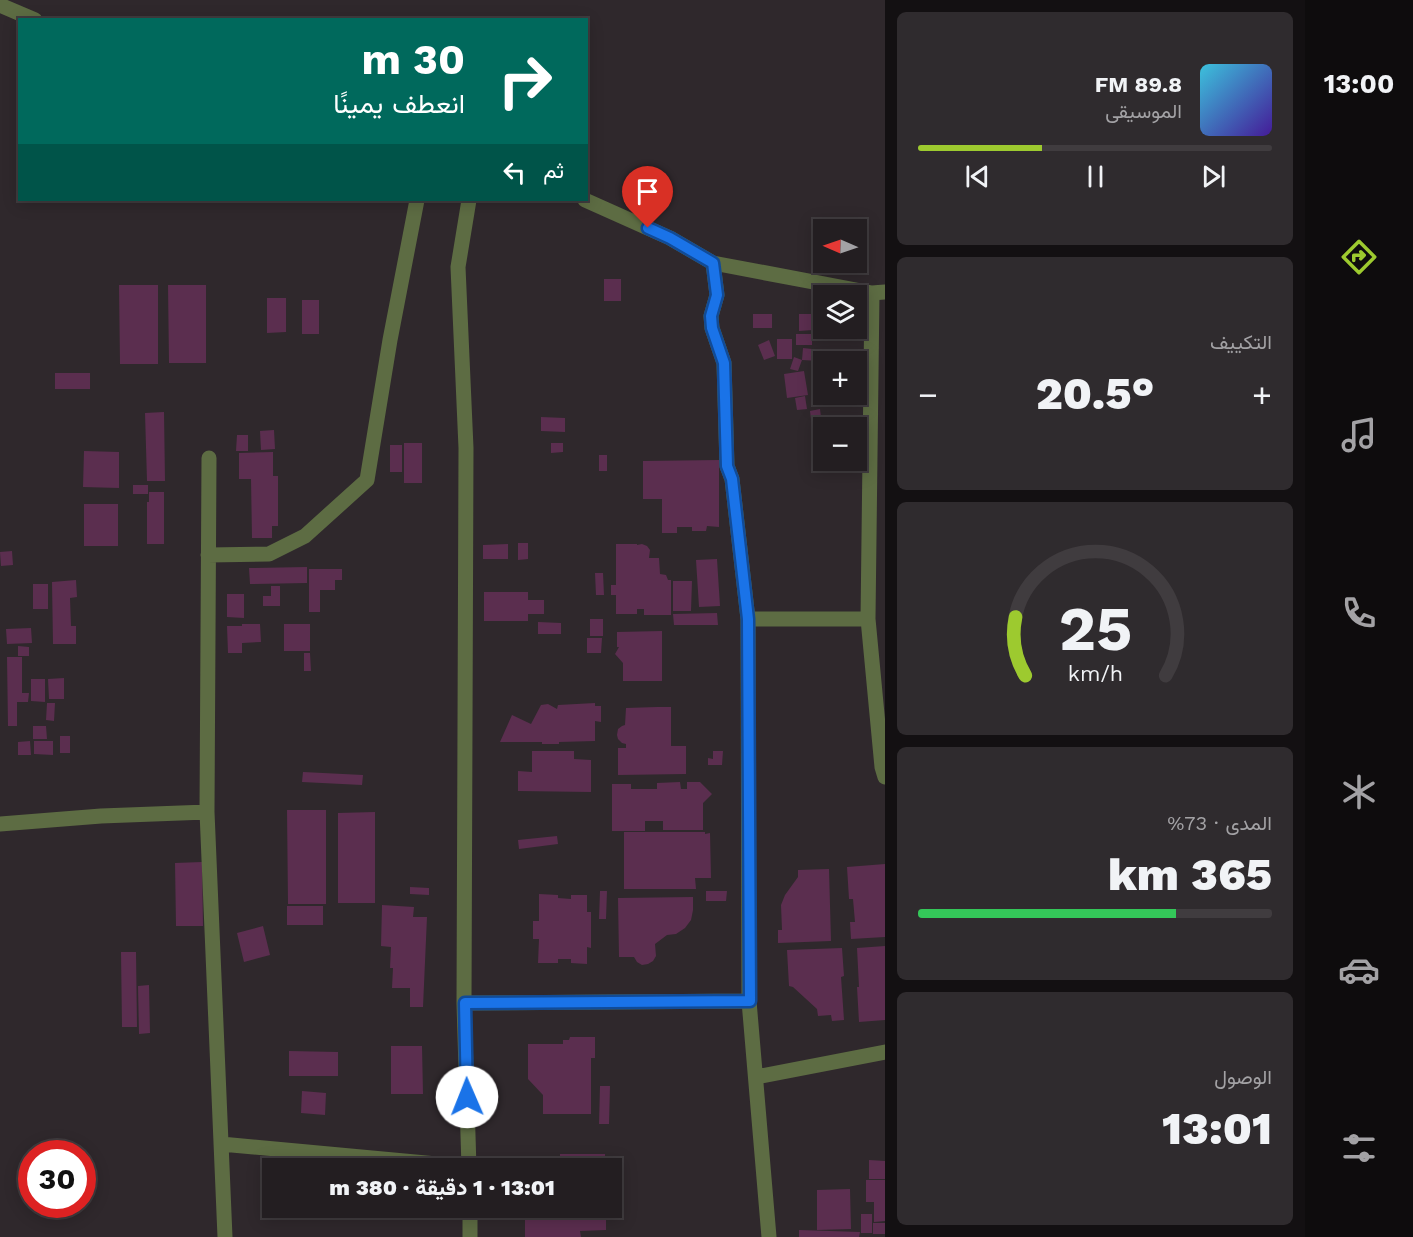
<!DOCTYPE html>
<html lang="ar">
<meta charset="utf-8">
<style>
:root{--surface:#231e21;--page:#2f2b2e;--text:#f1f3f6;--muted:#a3a2a5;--line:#403c3f;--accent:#9dca2f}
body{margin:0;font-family:"Work Sans",Vazirmatn,sans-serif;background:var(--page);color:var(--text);direction:rtl;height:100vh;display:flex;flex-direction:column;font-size:22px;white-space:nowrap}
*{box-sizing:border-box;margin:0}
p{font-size:20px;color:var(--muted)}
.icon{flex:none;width:33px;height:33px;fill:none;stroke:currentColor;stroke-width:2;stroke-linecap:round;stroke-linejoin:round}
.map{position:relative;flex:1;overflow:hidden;direction:ltr}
.details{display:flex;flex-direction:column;gap:12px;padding:12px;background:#131012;width:420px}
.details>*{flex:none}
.banner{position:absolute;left:18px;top:18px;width:570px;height:183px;border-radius:0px;box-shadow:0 3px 15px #0003,0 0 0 2px var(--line);direction:rtl;background:#00695c;color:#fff;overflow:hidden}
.needle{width:39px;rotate:272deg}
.controls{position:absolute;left:813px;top:219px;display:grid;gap:12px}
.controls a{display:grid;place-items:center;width:54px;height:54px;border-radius:0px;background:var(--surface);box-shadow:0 3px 15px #0003,0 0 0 2px var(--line);font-size:30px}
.speed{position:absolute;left:18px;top:1140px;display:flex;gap:12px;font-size:30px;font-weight:700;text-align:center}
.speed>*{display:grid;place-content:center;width:78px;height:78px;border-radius:50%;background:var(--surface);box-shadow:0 3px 15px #0003,0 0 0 2px var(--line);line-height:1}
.speed .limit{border:9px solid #d22;background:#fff;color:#111}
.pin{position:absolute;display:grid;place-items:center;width:51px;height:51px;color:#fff;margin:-62px -26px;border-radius:50% 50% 50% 0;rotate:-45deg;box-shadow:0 0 6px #0007}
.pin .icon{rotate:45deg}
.me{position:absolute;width:66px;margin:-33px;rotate:359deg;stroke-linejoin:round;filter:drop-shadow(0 0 4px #0008)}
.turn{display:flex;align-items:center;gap:21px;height:126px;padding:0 24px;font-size:27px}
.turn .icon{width:78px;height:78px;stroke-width:2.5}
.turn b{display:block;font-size:42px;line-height:51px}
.then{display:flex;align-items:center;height:57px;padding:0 24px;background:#0003;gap:12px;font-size:22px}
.big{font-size:45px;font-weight:800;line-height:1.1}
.details .widget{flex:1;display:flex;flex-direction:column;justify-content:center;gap:9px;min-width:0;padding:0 21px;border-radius:9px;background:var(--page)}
.details .dial{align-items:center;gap:0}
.dial svg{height:156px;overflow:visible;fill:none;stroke:var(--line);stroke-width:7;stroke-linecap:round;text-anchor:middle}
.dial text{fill:var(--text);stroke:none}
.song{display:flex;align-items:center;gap:18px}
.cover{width:72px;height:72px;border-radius:9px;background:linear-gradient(135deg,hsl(190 70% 55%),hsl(260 70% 35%))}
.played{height:6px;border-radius:3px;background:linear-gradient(90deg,var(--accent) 35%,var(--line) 35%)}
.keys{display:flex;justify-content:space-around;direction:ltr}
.heat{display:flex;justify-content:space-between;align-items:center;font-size:33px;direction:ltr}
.charge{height:9px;border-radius:4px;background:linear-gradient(90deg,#34c759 73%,var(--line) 0)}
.trip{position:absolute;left:262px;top:1158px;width:360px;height:60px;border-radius:0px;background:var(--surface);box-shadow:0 3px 15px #0003,0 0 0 2px var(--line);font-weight:800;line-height:60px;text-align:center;direction:rtl}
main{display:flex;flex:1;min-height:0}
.dock{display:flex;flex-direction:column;width:108px;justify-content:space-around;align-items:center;background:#0e0c0d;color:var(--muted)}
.dock .icon{width:42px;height:42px}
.dock .current{color:var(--accent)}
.dock b{font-size:27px;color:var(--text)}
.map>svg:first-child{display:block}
.building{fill:#5b2e4f}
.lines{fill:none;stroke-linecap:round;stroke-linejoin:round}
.street{stroke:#5d6c43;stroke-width:15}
.route-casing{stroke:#114b97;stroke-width:15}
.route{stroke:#1a73e8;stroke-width:10}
</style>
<main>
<nav class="dock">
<b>13:00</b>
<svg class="icon current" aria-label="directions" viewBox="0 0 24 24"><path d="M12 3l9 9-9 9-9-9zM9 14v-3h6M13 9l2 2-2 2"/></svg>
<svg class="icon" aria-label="music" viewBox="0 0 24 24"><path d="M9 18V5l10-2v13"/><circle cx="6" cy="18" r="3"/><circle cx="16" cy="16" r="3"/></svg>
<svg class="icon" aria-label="phone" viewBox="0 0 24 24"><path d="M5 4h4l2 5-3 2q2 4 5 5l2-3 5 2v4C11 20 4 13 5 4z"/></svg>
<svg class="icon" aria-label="climate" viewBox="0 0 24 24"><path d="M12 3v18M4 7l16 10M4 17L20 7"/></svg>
<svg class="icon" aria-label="car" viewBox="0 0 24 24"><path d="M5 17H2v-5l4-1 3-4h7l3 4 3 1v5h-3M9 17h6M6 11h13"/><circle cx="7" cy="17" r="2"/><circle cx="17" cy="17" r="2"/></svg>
<svg class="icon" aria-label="filters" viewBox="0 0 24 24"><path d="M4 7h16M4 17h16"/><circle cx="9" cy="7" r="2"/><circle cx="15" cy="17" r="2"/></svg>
</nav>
<section class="details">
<div class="widget">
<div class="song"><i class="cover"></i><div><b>89.8 FM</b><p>الموسيقى</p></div></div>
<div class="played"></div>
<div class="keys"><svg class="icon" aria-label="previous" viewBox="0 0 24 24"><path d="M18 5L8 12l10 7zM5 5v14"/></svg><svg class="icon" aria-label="pause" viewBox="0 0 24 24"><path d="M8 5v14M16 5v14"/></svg><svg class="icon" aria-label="next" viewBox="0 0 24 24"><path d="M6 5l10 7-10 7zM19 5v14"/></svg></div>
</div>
<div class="widget"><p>التكييف</p>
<div class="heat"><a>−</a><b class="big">20.5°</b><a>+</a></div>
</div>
<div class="widget dial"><svg viewBox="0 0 100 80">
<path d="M14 69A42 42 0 1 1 86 69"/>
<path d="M14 69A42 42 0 0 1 9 39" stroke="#9dca2f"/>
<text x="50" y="56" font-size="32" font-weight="700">25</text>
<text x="50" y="72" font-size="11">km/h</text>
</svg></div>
<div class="widget"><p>المدى · 73%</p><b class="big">365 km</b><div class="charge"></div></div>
<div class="widget"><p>الوصول</p><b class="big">13:01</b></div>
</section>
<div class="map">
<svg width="885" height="1237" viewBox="0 0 885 1237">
<rect width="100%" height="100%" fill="#2f282c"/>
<path class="building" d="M604,279H621V301H604Z
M119,285H158V364H120Z
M168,285H206V363H169Z
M267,298H286V332L267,333Z
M302,300H319V334H302Z
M753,314H772V328H753Z
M799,314H813V330L799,331Z
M796,334H812V345H796Z
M777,339H792V359H777Z
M769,340L775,356L764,360L758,345Z
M803,348L821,350L820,361L802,360Z
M794,357L802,360L798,371L790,369Z
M804,371L808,395L787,398L784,374Z
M55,373H90V389H55Z
M805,396L807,409L797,410L795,398Z
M820,409L822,425L812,427L810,411Z
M164,412L165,481H147L145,413Z
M541,417L565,418V432L541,431Z
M274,430L275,449L261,450L260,431Z
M237,435H248V451H236Z
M404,443H422V483H404Z
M551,443H563V452L551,453Z
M390,445H402V472H390Z
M84,451L119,452V488L83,487Z
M273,452V476H278V526H272V538H252L251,479H239V453Z
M599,455H607V471H599Z
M719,460V527L707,526L706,531H692V527H677V533H662V499H643V461Z
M133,485H148V494H133Z
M149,492H164V544H147V502H149Z
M84,504H118V546H84Z
M518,543H528V559L518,560Z
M508,544V559H483V545Z
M616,544H637V545L642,544L647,546L650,550L649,558H659L660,574L666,575L668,580H671V615H644V609H637V614H616V595H611V585H616Z
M12,551L13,565L1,566L0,552Z
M717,559L720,606L699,607L696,560Z
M307,567V583L250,584L249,568Z
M309,569H342V580H335V590H320V612H309Z
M595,573H603L604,595H596Z
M76,580L77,597L70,598L71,626H76V644H53L52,582Z
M673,581H692L691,611H673Z
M33,584H48V609H33Z
M271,586H280V606H263V596H271Z
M484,592H528V600H544V614H528V621H484Z
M227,594H244V618L227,617Z
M717,613L718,625H674L673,614Z
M590,619H603V636H590Z
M538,622L561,623V634H538Z
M242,624H260L261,642L242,643V653H228L227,626H242Z
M284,624H310V651H284Z
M31,628L32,643L7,644L6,629Z
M662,631V681H623V663L615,654L619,647H617V632Z
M587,638H602L601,653H587Z
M18,646L29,647V656H18Z
M304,653H310L311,671H304Z
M7,657H22V693H29L28,702H17V726H8Z
M64,678V699H49L48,679Z
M31,679H45V702L31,701Z
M47,703H55L54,721L46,720Z
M595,703V706H601V722L595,721V741L559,742V744H542V742H500L512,715L531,724L541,705L548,704L557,709L558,705Z
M657,707H671V746H686V774L618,775V748H626V744L622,743L618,739L617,735L618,729L622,726L625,725L626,708Z
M33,726H46L47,739H33Z
M60,736H70V753H60Z
M30,741L31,755H18V742Z
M34,741H53V755L34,754Z
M532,751H574V759L591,760V792L518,791V771L532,772Z
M713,751H723L722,765H708V758L713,759Z
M303,772L363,775L362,785L302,782Z
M680,782L681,789H687V782H700L712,794L703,803V830H663V821H645V831H612V784H631V789H657V783Z
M287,810H326V904H288Z
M375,812V903H338V813Z
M624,832H705V834L710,833L711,878H695L696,889H624Z
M557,836L558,844L519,849L518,840Z
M202,862L203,926H176L175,863Z
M885,864V937L851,939L850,922H855L853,899H849L847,867Z
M829,869L831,941L778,943V930H782L781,905L785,895L798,877V870Z
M410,887L429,888V895L410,894Z
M600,891H607L606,919H599Z
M706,891H727L726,901H706Z
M539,894L558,895V898L571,899V895H587V912H591V948L587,947V964L571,963V959H558V963H538L539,939H533V921H539Z
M693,897V910L691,920L685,928L676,934L667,935L655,944L656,956L653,961L648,964L642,965L637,962L634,957H619L618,898Z
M382,905L414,907L413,917H427L423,1007H410V988H392L393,968H390L391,947L381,946Z
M287,906H323V925H287Z
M263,926L270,955L244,962L237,933Z
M885,946V1020L859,1022L857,987H859L857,948Z
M842,948L844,976L841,977L844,1020L832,1021L831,1015L818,1016L817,1009L793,987L789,986L787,950Z
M121,952H136L137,1027H122Z
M149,985L150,1033L139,1034L138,986Z
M570,1037H595V1058H591V1114H543V1095L528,1079V1044H563V1040H569Z
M391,1046H422L423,1094H391Z
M289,1051L338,1052V1076H289Z
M600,1086H610L609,1124H599Z
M302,1091L326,1093L325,1115L301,1113Z
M560,1154H605V1168H560Z
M869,1160L885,1161V1179H869Z
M866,1180H885V1221L874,1222V1202H866Z
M850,1189L851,1229L817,1230V1190Z
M515,1208H606V1230L580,1231L581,1237H525V1217H515Z
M861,1214H872V1233H861Z
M873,1223H885V1234H873Z
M799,1230L860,1232L859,1237H799Z"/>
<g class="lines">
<path class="street" d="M0,5L35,20
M585,200L670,238L713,263L717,295L711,316L712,328L724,363L727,466L732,479L748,619L749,1001L769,1237
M713,263L872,293L885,292
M872,293L868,619L882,767L885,777
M209,458L207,812L225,1237
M208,555L269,554L305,536L367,480L390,340L417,200
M748,619H868
M0,824L101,816L207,812
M464,1003L749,1001
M756,1077L885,1052
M221,1144L469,1167
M469,1168L464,1003L466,448L458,267L469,200
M470,1208V1237"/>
</g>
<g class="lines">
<defs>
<path id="route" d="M467,1097L465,1003L750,1001L748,619L732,479L727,466L724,363L712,328L711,316L717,295L713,263L670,238L648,228"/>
</defs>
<use href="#route" class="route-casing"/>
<use href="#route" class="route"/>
</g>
</svg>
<div class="controls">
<a><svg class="needle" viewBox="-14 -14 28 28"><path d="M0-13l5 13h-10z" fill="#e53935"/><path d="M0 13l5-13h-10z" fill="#a3a2a5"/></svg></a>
<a><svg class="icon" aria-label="layers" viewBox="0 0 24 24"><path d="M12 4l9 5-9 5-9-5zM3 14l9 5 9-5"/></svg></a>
<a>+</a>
<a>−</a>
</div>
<div class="speed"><div class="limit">30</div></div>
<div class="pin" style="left:648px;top:228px;background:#d93025"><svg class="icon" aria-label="arrive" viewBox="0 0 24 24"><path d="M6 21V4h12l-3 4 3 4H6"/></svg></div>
<svg class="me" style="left:467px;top:1097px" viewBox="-20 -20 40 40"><circle r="19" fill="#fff"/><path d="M0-13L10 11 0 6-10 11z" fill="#1a73e8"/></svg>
<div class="trip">13:01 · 1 دقيقة · 380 m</div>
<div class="banner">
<div class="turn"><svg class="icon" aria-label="right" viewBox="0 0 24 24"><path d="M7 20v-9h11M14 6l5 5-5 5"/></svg><div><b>30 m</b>انعطف يمينًا</div></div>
<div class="then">ثم<svg class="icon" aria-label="left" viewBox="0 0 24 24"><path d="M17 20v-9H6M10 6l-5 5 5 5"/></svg></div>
</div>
</div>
</main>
